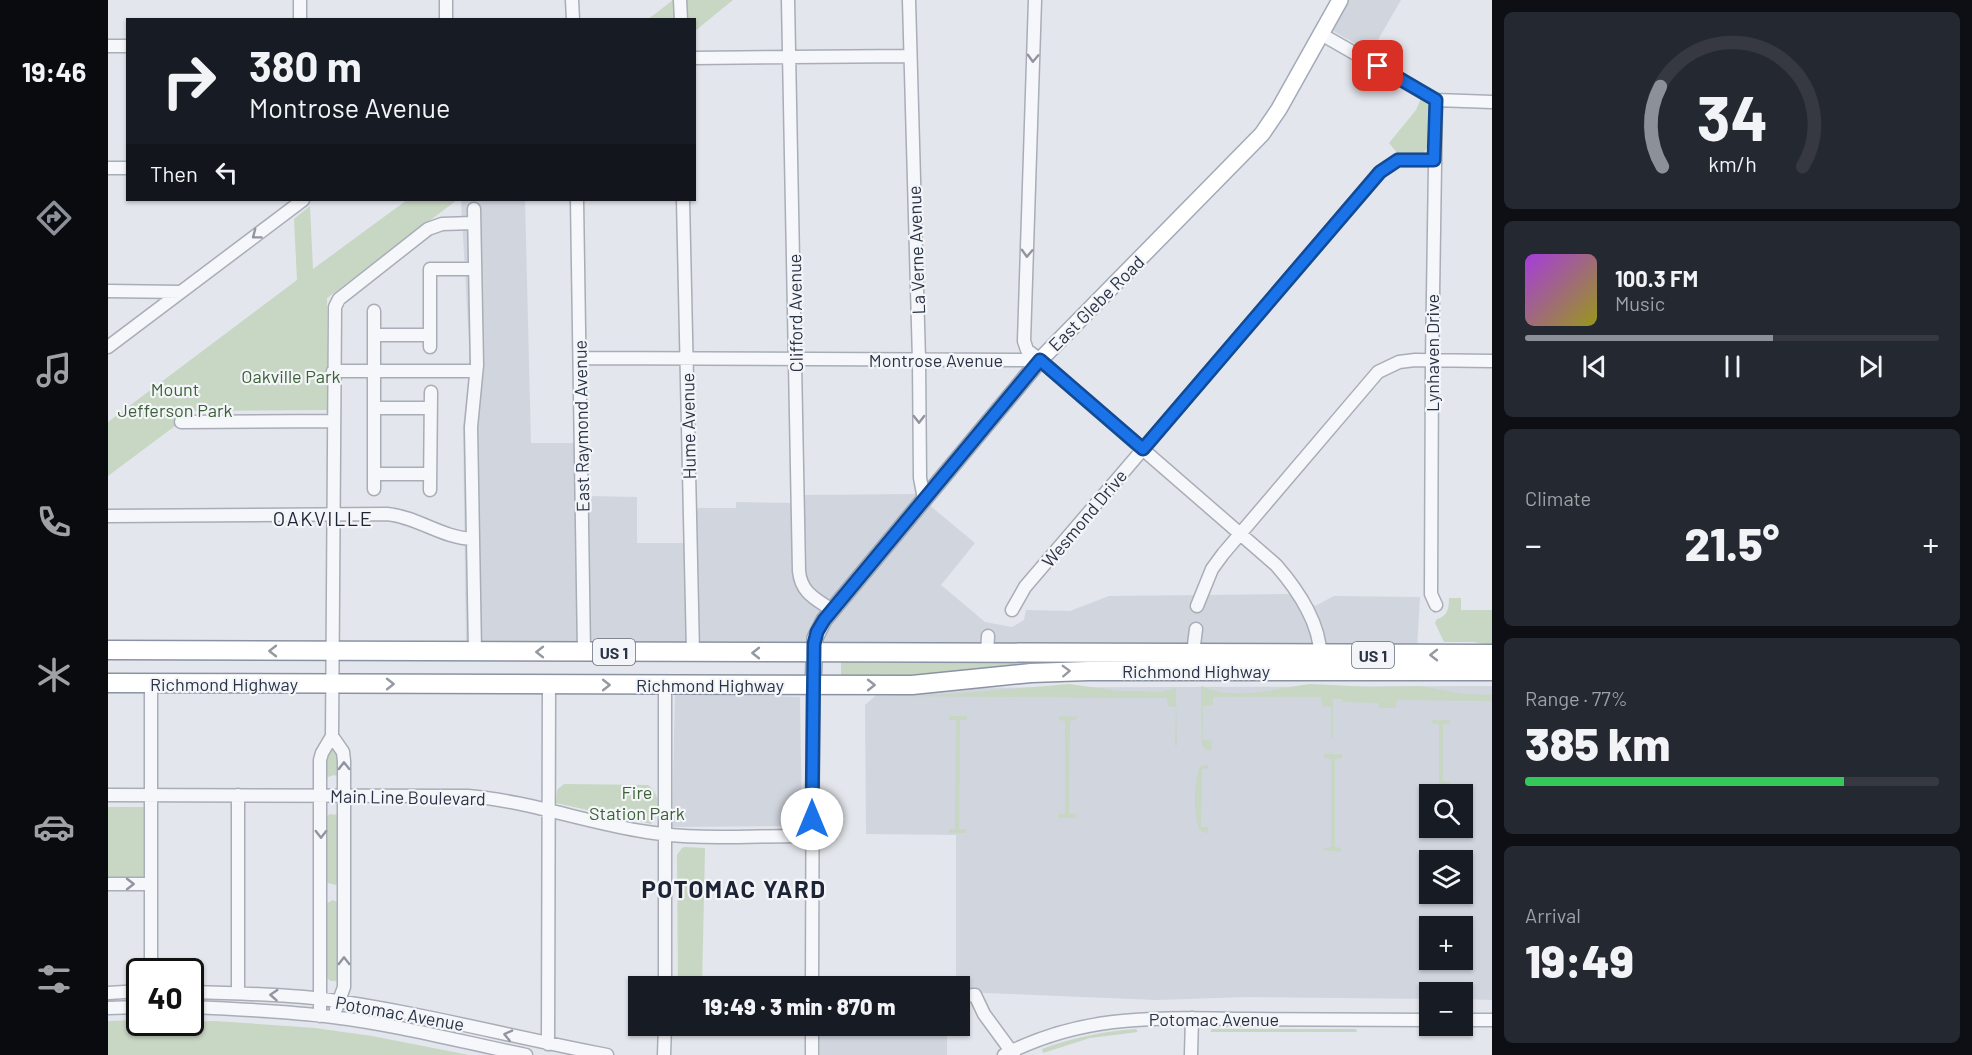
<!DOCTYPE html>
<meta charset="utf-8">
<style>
:root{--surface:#171b24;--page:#242831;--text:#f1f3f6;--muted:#9ea1a6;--line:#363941;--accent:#8c9099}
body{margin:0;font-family:Barlow,sans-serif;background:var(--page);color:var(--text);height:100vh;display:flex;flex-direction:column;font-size:22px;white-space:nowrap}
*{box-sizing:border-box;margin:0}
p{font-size:20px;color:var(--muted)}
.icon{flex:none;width:33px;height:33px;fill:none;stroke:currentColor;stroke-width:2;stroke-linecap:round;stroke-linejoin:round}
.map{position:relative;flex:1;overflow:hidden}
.panel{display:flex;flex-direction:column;gap:12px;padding:12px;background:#0d0f14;width:480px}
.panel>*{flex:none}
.banner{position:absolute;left:18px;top:18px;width:570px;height:183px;border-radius:0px;box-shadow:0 2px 4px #0004;background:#171b24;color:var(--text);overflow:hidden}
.buttons{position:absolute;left:1311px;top:784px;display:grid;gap:12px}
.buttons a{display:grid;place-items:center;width:54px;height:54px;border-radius:0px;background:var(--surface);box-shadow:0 2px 4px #0004;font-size:30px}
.speed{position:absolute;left:18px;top:958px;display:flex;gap:12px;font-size:30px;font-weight:700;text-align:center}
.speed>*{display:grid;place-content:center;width:78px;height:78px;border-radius:50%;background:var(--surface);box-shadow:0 2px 4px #0004;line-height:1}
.speed .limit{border:3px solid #111;border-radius:9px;background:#fff;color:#111}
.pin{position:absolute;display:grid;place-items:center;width:51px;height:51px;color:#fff;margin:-26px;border-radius:12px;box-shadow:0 3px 9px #0006}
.me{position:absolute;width:66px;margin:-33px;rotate:0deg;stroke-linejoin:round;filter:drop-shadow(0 0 4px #0008)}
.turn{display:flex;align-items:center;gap:21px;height:126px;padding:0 24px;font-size:27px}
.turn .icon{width:78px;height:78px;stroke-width:2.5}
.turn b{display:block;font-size:42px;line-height:51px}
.then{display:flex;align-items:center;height:57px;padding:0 24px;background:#0003;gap:12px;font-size:22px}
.big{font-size:45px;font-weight:800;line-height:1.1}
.panel .card{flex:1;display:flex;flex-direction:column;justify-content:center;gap:9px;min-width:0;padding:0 21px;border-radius:9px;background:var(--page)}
.panel .dial{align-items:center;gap:0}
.dial svg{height:156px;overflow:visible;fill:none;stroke:var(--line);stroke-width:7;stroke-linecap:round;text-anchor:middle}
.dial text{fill:var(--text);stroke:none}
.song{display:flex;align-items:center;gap:18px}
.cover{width:72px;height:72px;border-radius:9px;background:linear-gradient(135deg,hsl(280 70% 55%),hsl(60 70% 35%))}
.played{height:6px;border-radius:3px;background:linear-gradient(90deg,var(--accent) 60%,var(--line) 60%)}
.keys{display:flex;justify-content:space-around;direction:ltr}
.heat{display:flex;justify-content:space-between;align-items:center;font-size:33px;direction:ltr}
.charge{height:9px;border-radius:4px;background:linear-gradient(90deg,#34c759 77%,var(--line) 0)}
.trip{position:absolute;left:520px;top:976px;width:342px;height:60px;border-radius:0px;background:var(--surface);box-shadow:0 2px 4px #0004;font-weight:800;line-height:60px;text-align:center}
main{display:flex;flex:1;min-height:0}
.dock{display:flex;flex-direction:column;width:108px;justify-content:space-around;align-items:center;background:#090b0e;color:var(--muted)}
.dock .icon{width:42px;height:42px}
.dock .selected{color:var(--accent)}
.dock b{font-size:27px;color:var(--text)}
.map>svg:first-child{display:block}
.built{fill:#d1d5de;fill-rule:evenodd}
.green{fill:#c8d6c4}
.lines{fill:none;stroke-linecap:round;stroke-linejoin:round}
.minor-casing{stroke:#a8adb7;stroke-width:15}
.major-casing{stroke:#a2aab8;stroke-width:18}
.highway-casing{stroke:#8a93a3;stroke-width:21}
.minor{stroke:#f6f7fa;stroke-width:12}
.major{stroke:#fff;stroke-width:15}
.highway{stroke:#fff;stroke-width:18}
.oneway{stroke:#9095a0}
.oneway2{stroke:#9499a2}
.route-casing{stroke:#114b97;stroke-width:15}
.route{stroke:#1a73e8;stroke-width:10}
.labels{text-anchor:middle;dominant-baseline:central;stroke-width:4.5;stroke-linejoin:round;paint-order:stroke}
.shield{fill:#f3f5f9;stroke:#666d7b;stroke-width:1.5}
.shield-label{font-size:16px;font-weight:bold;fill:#2a3345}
.street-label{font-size:18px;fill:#2a3345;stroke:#f3f5f9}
.park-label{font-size:18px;fill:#3d6137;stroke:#f3f5f9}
.neighbourhood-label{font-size:20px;letter-spacing:1.5px;fill:#1c2436;stroke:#f3f5f9}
.district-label{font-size:24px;font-weight:bold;letter-spacing:1.5px;fill:#1c2436;stroke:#f3f5f9}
</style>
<main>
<nav class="dock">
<b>19:46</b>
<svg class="icon selected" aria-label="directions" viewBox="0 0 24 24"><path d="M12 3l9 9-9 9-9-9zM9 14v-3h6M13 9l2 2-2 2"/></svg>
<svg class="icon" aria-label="music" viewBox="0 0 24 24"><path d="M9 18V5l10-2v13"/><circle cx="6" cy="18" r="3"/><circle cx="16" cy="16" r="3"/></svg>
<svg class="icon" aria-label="phone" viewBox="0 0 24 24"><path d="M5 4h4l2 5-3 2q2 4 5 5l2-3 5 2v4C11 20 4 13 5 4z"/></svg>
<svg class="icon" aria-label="climate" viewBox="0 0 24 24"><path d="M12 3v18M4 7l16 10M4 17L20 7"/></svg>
<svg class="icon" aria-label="car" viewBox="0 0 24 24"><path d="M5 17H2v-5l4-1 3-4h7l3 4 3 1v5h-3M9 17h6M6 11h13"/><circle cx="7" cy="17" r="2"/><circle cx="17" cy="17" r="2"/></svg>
<svg class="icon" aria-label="filters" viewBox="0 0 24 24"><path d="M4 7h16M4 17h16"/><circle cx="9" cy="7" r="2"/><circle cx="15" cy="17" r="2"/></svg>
</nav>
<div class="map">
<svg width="1384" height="1055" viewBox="0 0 1384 1055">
<rect width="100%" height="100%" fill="#e3e6ec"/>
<path class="built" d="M1240,0H1293L1263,52L1223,30Z
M353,200H417L423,443H466L480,496L529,497V543H578L590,508H628V502L683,503L696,495L808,494L867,543L833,585L877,622L904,627L916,620L918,610L962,611L1001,596L1183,594L1199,599L1207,606L1226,596L1312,597L1309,649L358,643L355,427L361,374V344Z
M1384,686V1000L1355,999L1354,993H1322L1321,999L1140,997L1048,1000L852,992V987H848V835L758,834L757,705L776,688ZM1322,795H1354V828H1322ZM1322,861H1354V894H1322ZM1322,927H1354V960H1322Z
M567,693L692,697L694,826L564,827Z
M711,1026H839V1055H712Z"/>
<path class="green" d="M565,0H625L587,31L586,20H539Z
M1313,98L1321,104C1321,115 1324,147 1315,153C1309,156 1297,154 1290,154L1281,143L1308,110Z
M299,200H349L219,298V410L87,411L0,476V422L189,280L186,219L202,206L205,269Z
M1341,598H1353V610H1384V646L1366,642H1336L1327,623L1329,619C1340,616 1341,608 1341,598Z
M851,658L1017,660L974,666L733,680V662L838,663Z
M961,684L1011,691L1053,692L1068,688L1069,746H1067L1068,707L1060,706L1059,698L775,696L843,694Z
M1202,684L1263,687L1312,686L1356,694L1384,695V701L1289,700L1288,708H1271L1270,703L1234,702V699H1225V738H1223V707L1214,706L1213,697H1105V705L1095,706V740L1104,741L1103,750H1098L1094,745L1093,687L1094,686C1125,702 1169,688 1202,684Z
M841,716H859V720H852L851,829H858V833H841V829H847L848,720H841Z
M951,716L969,717L968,720L962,721L961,814H968V818H950V814H957V721L951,720Z
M1324,720H1342V724H1335V781L1342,782V790H1335V795H1331V724L1324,723Z
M224,746L229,747L232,778L226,775L217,778V757Z
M1216,754H1234V758L1227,759V847L1233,848V852L1215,850L1217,848L1223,847V759L1216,758Z
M1100,765L1101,768L1094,769L1093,827H1100V833L1093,831C1085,823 1085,775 1093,766Z
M456,784L540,785C552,794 554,812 543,824L448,803L449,790Z
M0,807H39V877H0Z
M222,814L230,815L232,882L227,885L217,882V817Z
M577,847L597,848L594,987H570L569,855L574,848Z
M225,900L231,903V979L229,981H223L217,977V904Z
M31,1020L32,1023L107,1021L207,1028L264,1036L361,1055H0V1021Z
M1028,1029L1030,1032L982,1038L935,1053L934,1049C964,1038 996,1031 1028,1029Z
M1104,1029H1248L1249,1032H1102Z"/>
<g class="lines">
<defs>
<path id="minor" d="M192,0V20
M338,0V20
M464,0L465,20
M572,0L573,20
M680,0L691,571C693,593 708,599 724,610
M801,0L811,360L812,478L816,499
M927,0L916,341L919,350L932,360
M1213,34L1328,100L1384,102
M0,46H20
M586,58L802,56
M0,168H20
M469,200L476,652
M575,200L585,652
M366,209L369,365L363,427L367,651
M0,291L73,292
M266,335H322
M0,347L195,200
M322,347V269H367
M472,358L932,360L1168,565C1190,590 1215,627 1212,661
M225,371H368
M266,408H323
M73,422L225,421
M266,474H322
M266,489V311
M322,490L323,392
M0,516L279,514C310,517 334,538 365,539
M1328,605L1323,594L1324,360L1328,100
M1089,606L1104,569L1115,554L1270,372L1291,362L1307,360L1384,361
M904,610L917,587L1272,172L1290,160H1326
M879,653L880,636
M1084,661L1088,629
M43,684V972
M224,736L235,752L236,761V987L228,1009
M0,795L360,796C421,801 479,823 539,832C593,841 650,835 704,836
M0,884H43
M557,987V686
M704,987L705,686
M82,992C127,993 171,994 215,999C311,1012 404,1037 499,1055
M0,993L32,991
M130,993V795
M852,996L867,995L876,1014L906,1055
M82,1007C130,1009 177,1011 225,1017C290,1025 354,1042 418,1055
M0,1008L32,1007
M212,1016V760L214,753L224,736L227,307L231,299L320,229L334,224L366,223
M1354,1020H1384
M440,1044L441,685
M556,1055L557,1026
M704,1055V1026
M896,1055C977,1013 1051,1018 1138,1019C1199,1019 1260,1020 1322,1020
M1083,1055L1084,1018"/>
<path id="major" d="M705,686L707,638L716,620L932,360L1154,134L1171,109L1232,0"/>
<path id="highway" d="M0,650L1384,654
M0,683L804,685L923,673L980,671H1384"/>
</defs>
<use href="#minor" class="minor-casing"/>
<use href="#major" class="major-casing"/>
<use href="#highway" class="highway-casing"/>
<use href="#minor" class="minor"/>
<use href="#major" class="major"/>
<use href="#highway" class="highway"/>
</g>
<defs><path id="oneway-chevron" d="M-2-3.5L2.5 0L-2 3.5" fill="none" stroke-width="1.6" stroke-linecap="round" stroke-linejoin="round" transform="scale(1.5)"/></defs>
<g class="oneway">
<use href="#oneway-chevron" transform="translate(925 58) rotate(92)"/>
<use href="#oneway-chevron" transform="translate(148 235) rotate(143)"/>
<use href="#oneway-chevron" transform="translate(919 253) rotate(92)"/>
<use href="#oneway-chevron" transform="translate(811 419) rotate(90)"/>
<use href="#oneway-chevron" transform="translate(236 766) rotate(-91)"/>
<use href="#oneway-chevron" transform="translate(213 834) rotate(90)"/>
<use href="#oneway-chevron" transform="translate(22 884)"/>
<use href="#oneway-chevron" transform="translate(236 961) rotate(-90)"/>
<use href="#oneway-chevron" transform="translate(166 995) rotate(-176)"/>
<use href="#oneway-chevron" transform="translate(400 1035) rotate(-167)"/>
</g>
<g class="oneway2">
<use href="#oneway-chevron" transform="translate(165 651) rotate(-180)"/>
<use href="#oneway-chevron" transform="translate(432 652) rotate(-180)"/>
<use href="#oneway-chevron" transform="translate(648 653) rotate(-180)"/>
<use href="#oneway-chevron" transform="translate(1326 655) rotate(180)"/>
<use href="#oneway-chevron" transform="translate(958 671) rotate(-2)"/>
<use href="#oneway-chevron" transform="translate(282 684)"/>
<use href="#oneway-chevron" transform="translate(498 685)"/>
<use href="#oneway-chevron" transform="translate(763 685)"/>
</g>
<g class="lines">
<defs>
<path id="route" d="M704,819L706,644L709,632L716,620L932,360L1035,449L1272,172L1290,160H1326L1328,100L1270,66"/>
</defs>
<use href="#route" class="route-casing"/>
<use href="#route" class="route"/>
</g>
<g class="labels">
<g class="shield">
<rect x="485" y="639" width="42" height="26" rx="4.5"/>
<rect x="1244" y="642" width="42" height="26" rx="4.5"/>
</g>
<g class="shield-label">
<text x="506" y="652">US 1</text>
<text x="1265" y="655">US 1</text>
</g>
<g class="street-label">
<text transform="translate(808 250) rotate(-92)">La Verne Avenue</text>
<text transform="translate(988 303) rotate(-45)">East Glebe Road</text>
<text transform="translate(687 313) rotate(-91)">Clifford Avenue</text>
<text transform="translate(1324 353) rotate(-90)">Lynhaven Drive</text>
<text x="828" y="360">Montrose Avenue</text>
<text transform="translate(473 426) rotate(-91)">East Raymond Avenue</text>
<text transform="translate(580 426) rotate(-91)">Hume Avenue</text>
<text transform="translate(976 518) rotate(-50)">Wesmond Drive</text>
<text x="1088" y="671">Richmond Highway</text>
<text x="116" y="684">Richmond Highway</text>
<text x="602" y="685">Richmond Highway</text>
<text transform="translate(300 797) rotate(1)">Main Line Boulevard</text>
<text transform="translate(292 1013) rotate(10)">Potomac Avenue</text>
<text x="1106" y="1019">Potomac Avenue</text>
</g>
<g class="park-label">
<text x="183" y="376">Oakville Park</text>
<text x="67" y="389">Mount<tspan x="67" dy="21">Jefferson Park</tspan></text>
<text x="529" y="792">Fire<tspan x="529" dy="21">Station Park</tspan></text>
</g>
<g class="neighbourhood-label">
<text x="215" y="518">OAKVILLE</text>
</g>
<g class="district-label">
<text x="626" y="888">POTOMAC YARD</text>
</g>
</g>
</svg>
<div class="buttons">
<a><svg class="icon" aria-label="search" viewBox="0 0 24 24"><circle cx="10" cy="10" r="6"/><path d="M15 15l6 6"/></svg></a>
<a><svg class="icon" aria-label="layers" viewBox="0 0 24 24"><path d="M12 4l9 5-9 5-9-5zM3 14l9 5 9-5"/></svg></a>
<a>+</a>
<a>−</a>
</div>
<div class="speed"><div class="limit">40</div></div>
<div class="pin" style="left:1270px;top:66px;background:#d93025"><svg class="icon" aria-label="arrive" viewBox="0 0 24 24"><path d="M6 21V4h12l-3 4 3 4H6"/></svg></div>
<svg class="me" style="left:704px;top:819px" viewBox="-20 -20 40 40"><circle r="19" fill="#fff"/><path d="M0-13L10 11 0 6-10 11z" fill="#1a73e8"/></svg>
<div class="trip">19:49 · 3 min · 870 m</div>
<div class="banner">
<div class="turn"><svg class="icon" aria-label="right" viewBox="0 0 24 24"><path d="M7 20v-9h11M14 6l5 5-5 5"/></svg><div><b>380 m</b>Montrose Avenue</div></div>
<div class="then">Then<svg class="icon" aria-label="left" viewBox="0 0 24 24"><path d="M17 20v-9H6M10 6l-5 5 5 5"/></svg></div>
</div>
</div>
<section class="panel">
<div class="card dial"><svg viewBox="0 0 100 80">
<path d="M14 69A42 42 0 1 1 86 69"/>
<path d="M14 69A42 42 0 0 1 13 28" stroke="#8c9099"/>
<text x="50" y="56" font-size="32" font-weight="700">34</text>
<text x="50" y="72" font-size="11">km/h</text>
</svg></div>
<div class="card">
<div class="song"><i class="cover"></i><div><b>100.3 FM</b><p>Music</p></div></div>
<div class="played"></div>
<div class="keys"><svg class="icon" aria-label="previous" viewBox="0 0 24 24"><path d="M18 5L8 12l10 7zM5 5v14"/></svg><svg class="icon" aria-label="pause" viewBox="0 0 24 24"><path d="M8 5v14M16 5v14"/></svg><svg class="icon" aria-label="next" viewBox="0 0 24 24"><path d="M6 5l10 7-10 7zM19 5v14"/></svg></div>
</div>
<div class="card"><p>Climate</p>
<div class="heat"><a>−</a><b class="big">21.5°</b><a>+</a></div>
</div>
<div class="card"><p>Range · 77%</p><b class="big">385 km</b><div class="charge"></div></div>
<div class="card"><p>Arrival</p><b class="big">19:49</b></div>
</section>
</main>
